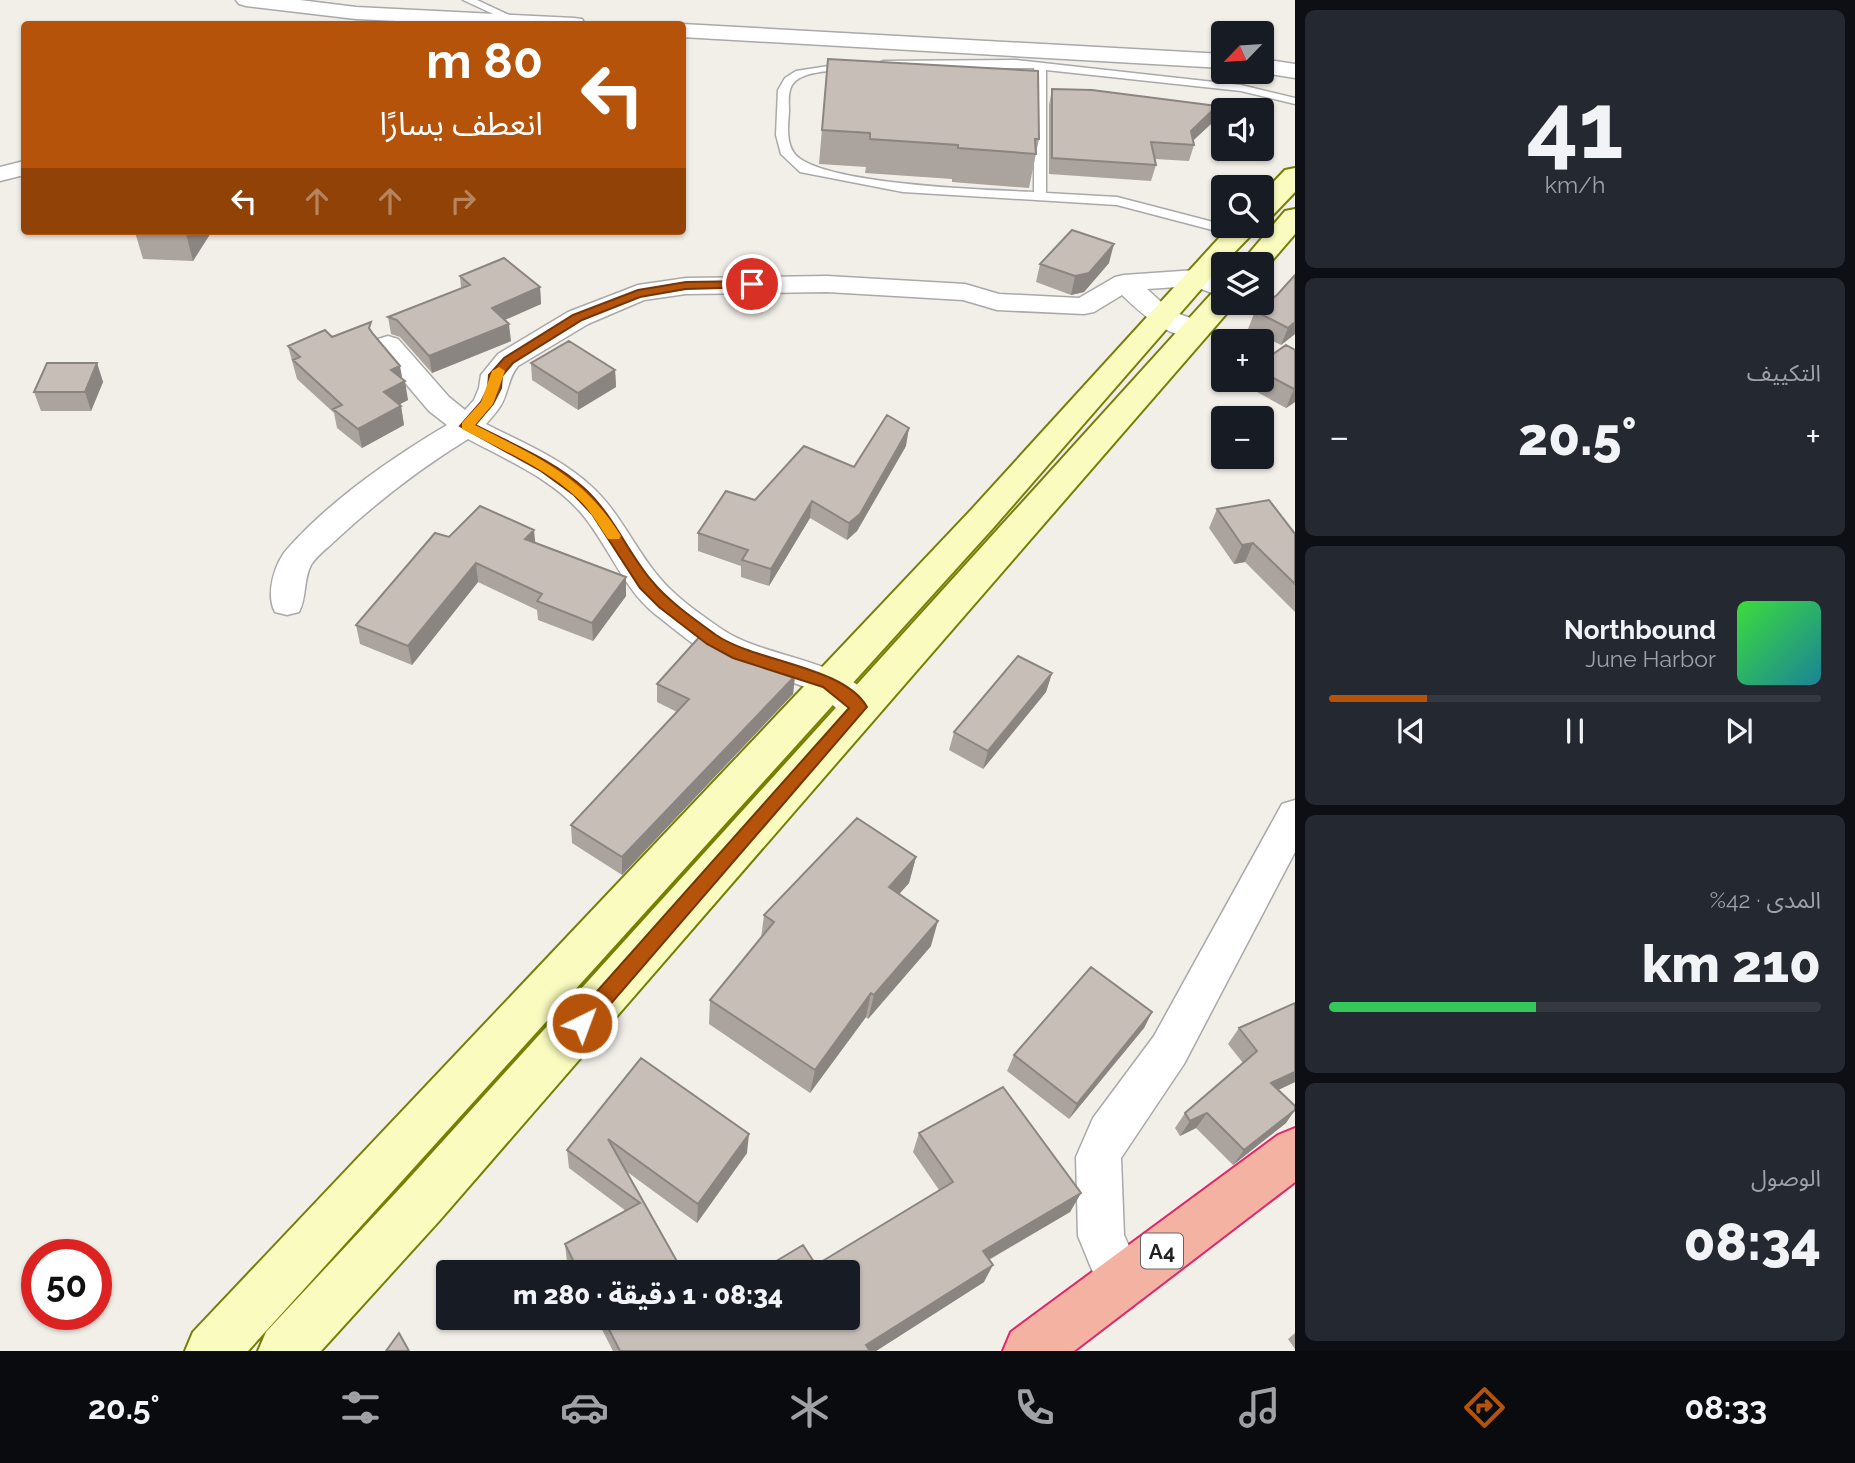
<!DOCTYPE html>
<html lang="ar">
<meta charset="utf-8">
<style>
:root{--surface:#171b24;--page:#242831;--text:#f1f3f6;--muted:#9ea1a6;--line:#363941;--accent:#b45309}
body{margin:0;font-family:Raleway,"Noto Sans Arabic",sans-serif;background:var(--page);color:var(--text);direction:rtl;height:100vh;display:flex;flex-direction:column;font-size:26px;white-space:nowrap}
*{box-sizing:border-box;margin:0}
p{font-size:23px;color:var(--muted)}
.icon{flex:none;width:38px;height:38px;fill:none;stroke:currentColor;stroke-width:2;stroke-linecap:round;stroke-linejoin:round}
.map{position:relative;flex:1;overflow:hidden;direction:ltr}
.sheet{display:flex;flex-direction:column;gap:10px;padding:10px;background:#0d0f14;width:560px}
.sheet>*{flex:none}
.guide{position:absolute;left:21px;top:21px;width:665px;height:214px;border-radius:7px;box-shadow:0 2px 5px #0004;direction:rtl;background:#b45309;color:#fff;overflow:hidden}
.needle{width:46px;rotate:245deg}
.controls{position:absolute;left:1211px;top:21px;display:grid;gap:14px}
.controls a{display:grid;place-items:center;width:63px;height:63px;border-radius:7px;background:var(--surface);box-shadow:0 2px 5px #0004;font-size:35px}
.speed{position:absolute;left:21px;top:1239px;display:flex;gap:14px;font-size:35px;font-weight:700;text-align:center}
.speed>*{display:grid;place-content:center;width:91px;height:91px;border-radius:50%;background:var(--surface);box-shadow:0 2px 5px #0004;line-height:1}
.speed .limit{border:10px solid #d22;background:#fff;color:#111}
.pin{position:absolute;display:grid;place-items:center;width:60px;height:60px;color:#fff;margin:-30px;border:4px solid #fff;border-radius:50%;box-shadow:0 2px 7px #0007}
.me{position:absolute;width:77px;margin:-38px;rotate:42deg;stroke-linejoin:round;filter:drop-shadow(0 0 5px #0008)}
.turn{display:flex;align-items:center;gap:24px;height:147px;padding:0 28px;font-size:32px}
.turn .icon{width:91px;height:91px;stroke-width:2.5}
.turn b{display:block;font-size:49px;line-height:60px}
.lanes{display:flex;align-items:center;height:66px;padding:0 28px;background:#0003;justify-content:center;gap:35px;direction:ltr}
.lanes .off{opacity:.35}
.big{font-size:52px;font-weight:800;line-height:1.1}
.sheet .tile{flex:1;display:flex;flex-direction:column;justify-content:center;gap:10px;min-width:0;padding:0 24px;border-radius:10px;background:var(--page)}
.sheet .dial{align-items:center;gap:0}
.dial b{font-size:91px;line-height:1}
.song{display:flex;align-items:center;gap:21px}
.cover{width:84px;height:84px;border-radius:10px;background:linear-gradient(135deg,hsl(120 70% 55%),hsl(190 70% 35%))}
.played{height:7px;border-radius:4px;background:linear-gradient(90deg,var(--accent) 20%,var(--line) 20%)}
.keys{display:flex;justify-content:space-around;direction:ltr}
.heat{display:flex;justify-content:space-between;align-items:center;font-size:38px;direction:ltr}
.charge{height:10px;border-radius:5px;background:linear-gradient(90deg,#34c759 42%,var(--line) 0)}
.trip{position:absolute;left:436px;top:1260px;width:424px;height:70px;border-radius:7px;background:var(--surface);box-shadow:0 2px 5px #0004;font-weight:800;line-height:70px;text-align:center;direction:rtl}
.dock{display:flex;height:112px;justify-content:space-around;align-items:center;background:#090b0e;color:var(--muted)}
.dock .icon{width:49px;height:49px}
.dock .active{color:var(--accent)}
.dock b{font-size:32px;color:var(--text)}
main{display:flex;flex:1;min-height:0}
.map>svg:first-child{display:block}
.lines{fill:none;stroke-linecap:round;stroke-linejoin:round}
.service-casing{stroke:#a9a9a9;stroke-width:3}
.minor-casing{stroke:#a9a9a9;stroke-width:3}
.secondary-casing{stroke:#757f03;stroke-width:4}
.trunk-casing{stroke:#df276b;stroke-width:4}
.service{fill:#fff;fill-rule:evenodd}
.minor{fill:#fff;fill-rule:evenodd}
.secondary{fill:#fafbbe;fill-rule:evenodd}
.trunk{fill:#f4b2a2;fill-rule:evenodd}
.wall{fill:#aba39e}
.shaded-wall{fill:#8b8581}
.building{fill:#c7beb8;stroke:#8b8581;stroke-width:2}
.route{fill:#b45309;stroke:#753606;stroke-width:2}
.slow{fill:#f59e0b}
.labels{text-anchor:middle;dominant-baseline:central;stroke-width:5;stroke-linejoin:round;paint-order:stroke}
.shield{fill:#fff;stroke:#646464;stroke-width:2}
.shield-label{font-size:21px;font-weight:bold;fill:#222}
</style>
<main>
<section class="sheet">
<div class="tile dial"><b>41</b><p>km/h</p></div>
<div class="tile"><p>التكييف</p>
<div class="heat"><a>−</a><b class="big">20.5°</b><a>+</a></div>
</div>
<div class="tile">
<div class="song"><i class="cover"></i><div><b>Northbound</b><p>June Harbor</p></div></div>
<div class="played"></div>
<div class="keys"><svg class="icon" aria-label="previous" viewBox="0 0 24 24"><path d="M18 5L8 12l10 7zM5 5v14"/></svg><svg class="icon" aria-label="pause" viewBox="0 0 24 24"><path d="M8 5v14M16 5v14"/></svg><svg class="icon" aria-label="next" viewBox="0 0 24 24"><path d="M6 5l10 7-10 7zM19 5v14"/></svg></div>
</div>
<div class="tile"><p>المدى · 42%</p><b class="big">210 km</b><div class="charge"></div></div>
<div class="tile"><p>الوصول</p><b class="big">08:34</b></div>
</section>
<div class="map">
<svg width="1295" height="1351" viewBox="0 0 1295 1351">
<rect width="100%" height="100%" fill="#f2efe9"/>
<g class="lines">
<defs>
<path id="service" d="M463,0H477L524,22L515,24Z
M1016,60L1241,85L1295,98V104L1241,91L1046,70V193L1117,197L1244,230V236L1239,237L1117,205L903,192L800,172L781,154L776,135L778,90L785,78L796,71L848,63L852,64V68C835,72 795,69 790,90C788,97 789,105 789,112C788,124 786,142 794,153C817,185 990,190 1034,192V68L883,67L877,64L883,61Z"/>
<path id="minor" d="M236,0H300L356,7L574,18L582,19L585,24H457L356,19L246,6L239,4Z
M678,24H682L1223,54V68L682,37V24Z
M1262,59L1295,64V78L1258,72H1262Z
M24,161V175L0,181V167Z
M1196,270L1223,280V297L1193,286L1147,289L1171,311L1207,324L1211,330L1207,336C1174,344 1144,316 1122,295L1094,312L1084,314L997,310L963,300L827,292L686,294L644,300L588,324L518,366C508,378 509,391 501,405C497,412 491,418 486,424C521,442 561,458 591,486C619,511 634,547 658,576C675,597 700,614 723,630C768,660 850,658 877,707L872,717C843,726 839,705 817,693C791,678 753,675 726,663C700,652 677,631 655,614C625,590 610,550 586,519C557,481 509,461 468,439C421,468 378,501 338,538C330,546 317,555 311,565C303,580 307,597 299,612L287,615L275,612C265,594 275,561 289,547C331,500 393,457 447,425L429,411L378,351L374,345L378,339L388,336L398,339L449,397L465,410L474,400L479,388L481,375L498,354L568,312L638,285L686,278L827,276L965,284L999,294L1079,298L1115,277L1124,275Z
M1295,800V852L1184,1064L1121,1158L1124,1235L1145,1282L1138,1299L1121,1306L1104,1299L1078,1236L1076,1157L1093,1118L1154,1036L1282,804Z"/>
<path id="secondary" d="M1295,168V192L1272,216L1262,218V194L1285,170Z
M1295,209V234L1264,270L1262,271V264H1240L1285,211Z
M1230,226H1260L1223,264L994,527L248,1351H185L193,1332L970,511Z
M1223,290V303H1235L1234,305L440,1220L321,1351H258L266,1332L404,1184L1212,293Z"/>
<path id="trunk" d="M1295,1128V1182L1074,1351H1003L1011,1332L1278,1135Z"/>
</defs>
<use href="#service" class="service-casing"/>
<use href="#minor" class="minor-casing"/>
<use href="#secondary" class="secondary-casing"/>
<use href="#trunk" class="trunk-casing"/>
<use href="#service" class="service"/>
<use href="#minor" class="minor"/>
<use href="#secondary" class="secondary"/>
<use href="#trunk" class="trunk"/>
</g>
<path class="wall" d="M828,59L1039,139L1029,188L952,182V179L865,173L866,167L819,164Z
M1052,89L1217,106L1212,123L1193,141L1194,145L1189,161L1155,159L1156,165L1151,181L1049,174V105Z
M212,231L193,261L143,259L135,232Z
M1109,263L1084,292L1071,295L1036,282L1040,264Z
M460,276L540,287L541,304L505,320L511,341L432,373L400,337L391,334L388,317L461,288Z
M1277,295L1295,334L1281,345L1248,329L1255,311Z
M372,333L402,379L408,400L400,404L401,406L404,425L362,448L337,428L334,413L297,379L288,346L332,337Z
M1295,350V402L1286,408L1246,386L1249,380H1262V362Z
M97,363L103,382L91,411H41L34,392Z
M531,363L615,370L616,387L578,410L532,380Z
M906,446L857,531L847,540L810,518L769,586L741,577V566L698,551V533L755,500L854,467Z
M1217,509L1295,534V612L1245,562L1234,564L1209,528Z
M449,537L535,543L626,577V596L593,641L538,620L537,610L478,582L412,665L360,644L356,625Z
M1052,673L1046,692L983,769L949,750L954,732Z
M795,676L793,694L622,875L572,843L571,825L677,712L657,702V684Z
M916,857L909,883L899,894L931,946L868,1019L866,1017L810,1093L709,1024L710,1000L761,938L764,915Z
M1295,1003V1082L1278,1090L1286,1123L1233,1165L1196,1128L1180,1136L1175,1128L1185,1113L1243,1063L1228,1044L1239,1028Z
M1152,1012L1144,1028L1069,1119L1007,1071L1014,1055Z
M641,1058L747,1153L697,1223L626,1171L683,1272H572L567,1262L565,1244L626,1211L569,1168L567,1150Z
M919,1133L1081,1193L1070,1212L989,1260L984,1282L876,1351H613L596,1318H847L816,1265L939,1190L913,1152Z
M1295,1333V1349L1288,1339Z"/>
<path class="shaded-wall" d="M1217,106L1212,123L1189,144L1191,131Z
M188,231H212L193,261L186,234Z
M1114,244L1109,263L1084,292L1071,295L1075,276Z
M540,287L541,304L493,325L492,308Z
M1295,322V334L1281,345L1288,328Z
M509,324L511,341L432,373L429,356Z
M97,363L103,382L91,411L85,392Z
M400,366L403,382L405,381L408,400L387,411L384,392L391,370Z
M615,370L616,387L578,410V393Z
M1295,388V402L1286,408L1294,389Z
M401,406L404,425L362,448L358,429Z
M909,428L906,446L857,531L847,540L849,523Z
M812,501L810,518L769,586L771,569Z
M534,530L536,549L525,539Z
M1253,543L1245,562L1234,564L1242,545Z
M476,563L478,582L412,665L408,646Z
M626,577V596L593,641L592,623Z
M1052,673L1046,692L983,769L988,751Z
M795,676L793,694L622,875V857Z
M916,857L909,883L883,912L889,887Z
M938,921L931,946L868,1019L874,995Z
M871,993L866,1017L810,1093L815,1070Z
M1152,1012L1144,1028L1069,1119L1077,1104Z
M1295,1072V1082L1259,1099L1271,1083Z
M1295,1110L1286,1123L1233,1165L1244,1150Z
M1207,1113L1196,1128L1180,1136L1190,1121Z
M749,1134L747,1153L697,1223L698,1204Z
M1081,1193L1070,1212L974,1268L983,1251Z
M993,1265L984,1282L876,1351H864L866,1345Z"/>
<path class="building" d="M828,59L1038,71L1039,139H1035L1036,154L958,148V145L870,139V133L822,130Z
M1052,89L1092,90L1217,106L1191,131L1194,145L1151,142L1156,165L1052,158Z
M1072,230L1114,244L1089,273L1075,276L1040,264Z
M135,231H188L186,234Z
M504,258L540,287L492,308L509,324L429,356L397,320L388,317L470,285L460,276Z
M1295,275V322L1288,328L1255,311L1277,295Z
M371,322L369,328L373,334L400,366L391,370L405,381L384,392L401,406L358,429L333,409L342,405L293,360L300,357L288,346L325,330L332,337Z
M569,341L615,370L578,393L531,363Z
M1286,345L1295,350V388L1294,389L1262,372V362Z
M47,363H97L85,392H34Z
M887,415L909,428L860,514L849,523L812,501L771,569L742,560L748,550L698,533L726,491L755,500L804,446L854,467Z
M1269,500L1295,534V584L1253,543L1242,545L1217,509Z
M480,506L534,530L525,539L626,577L592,623L537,601L542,594L476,563L408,646L356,625L435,533L449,537Z
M702,634L795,676L622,857L571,825L689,699L657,684Z
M1018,656L1052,673L988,751L954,732Z
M857,818L916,857L889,887L938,921L874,995L871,993L815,1070L710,1000L774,922L764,915Z
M1091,967L1152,1012L1077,1104L1014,1055Z
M1295,1003V1072L1271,1083L1295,1106V1110L1244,1150L1207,1113L1190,1121L1185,1113L1257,1051L1239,1028Z
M641,1058L749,1134L698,1204L608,1139L683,1272H579L565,1244L640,1203L567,1150Z
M1003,1087L1081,1193L983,1251L993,1265L866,1345L870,1351H620L603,1318H847V1272H758L803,1245L816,1265L953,1182L919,1133Z
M399,1333L409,1351H386Z"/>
<path class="route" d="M752,281L758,284L757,287L686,289L640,297L582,320L513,363L502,376L501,388L493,404L475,425C512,444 555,461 585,489C613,515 627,551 651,580C668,601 694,619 716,635C755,662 844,666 867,707L589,1029L582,1031L575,1029L572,1023L575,1016L849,708L823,687L733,658L707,644L659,607L640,588L592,514L574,495L541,471L460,426L481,402L488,388L489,375L504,358L573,315L638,290L686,282Z"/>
<path class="slow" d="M499,367L505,371L493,404L475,425C535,456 584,476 621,536L619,539H608C598,524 589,508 575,496C543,467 500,449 462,429V423L481,402L492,371Z"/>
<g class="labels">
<rect class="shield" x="1141" y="1233.5" width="42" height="35" rx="5"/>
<g class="shield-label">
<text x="1162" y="1251">A4</text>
</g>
</g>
</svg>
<div class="controls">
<a><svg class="needle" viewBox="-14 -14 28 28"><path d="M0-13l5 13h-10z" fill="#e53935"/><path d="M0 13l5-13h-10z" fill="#9ea1a6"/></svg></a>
<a><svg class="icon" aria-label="sound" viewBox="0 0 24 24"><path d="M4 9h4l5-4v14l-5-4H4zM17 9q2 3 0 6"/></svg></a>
<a><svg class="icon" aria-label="search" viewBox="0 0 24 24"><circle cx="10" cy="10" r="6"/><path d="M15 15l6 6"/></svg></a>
<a><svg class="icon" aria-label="layers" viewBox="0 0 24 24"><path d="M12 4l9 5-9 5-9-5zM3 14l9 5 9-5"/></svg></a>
<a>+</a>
<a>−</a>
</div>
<div class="speed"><div class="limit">50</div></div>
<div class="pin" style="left:752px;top:284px;background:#d93025"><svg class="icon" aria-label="arrive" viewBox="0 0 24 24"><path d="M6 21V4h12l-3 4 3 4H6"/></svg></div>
<svg class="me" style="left:582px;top:1023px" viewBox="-20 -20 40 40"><circle r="17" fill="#b45309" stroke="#fff" stroke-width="3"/><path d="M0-11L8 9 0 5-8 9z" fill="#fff"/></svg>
<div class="trip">08:34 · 1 دقيقة · 280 m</div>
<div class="guide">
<div class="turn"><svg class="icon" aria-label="left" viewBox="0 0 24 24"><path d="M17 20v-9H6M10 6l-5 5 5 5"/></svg><div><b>80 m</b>انعطف يسارًا</div></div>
<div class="lanes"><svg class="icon" aria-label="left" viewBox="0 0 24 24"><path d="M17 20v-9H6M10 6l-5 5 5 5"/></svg><svg class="icon off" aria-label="ahead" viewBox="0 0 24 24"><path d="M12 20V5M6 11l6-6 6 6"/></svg><svg class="icon off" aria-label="ahead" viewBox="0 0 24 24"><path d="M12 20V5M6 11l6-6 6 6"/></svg><svg class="icon off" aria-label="right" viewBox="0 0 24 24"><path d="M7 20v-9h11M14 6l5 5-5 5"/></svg></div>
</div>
</div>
</main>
<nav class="dock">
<b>08:33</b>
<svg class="icon active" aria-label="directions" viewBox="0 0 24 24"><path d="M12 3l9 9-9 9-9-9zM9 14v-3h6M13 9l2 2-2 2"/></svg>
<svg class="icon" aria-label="music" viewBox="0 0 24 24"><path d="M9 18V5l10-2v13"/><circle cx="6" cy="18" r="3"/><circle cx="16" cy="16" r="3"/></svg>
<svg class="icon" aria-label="phone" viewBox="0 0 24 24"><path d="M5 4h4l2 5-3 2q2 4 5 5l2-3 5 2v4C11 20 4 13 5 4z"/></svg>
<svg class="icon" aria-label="climate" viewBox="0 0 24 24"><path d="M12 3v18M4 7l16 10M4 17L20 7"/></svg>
<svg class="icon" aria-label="car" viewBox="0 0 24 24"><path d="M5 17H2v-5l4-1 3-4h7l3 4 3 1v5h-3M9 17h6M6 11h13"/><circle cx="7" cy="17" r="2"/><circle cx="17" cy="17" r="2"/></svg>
<svg class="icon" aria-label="filters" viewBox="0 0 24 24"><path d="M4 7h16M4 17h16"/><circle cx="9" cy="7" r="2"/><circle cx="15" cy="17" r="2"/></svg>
<b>20.5°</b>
</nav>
